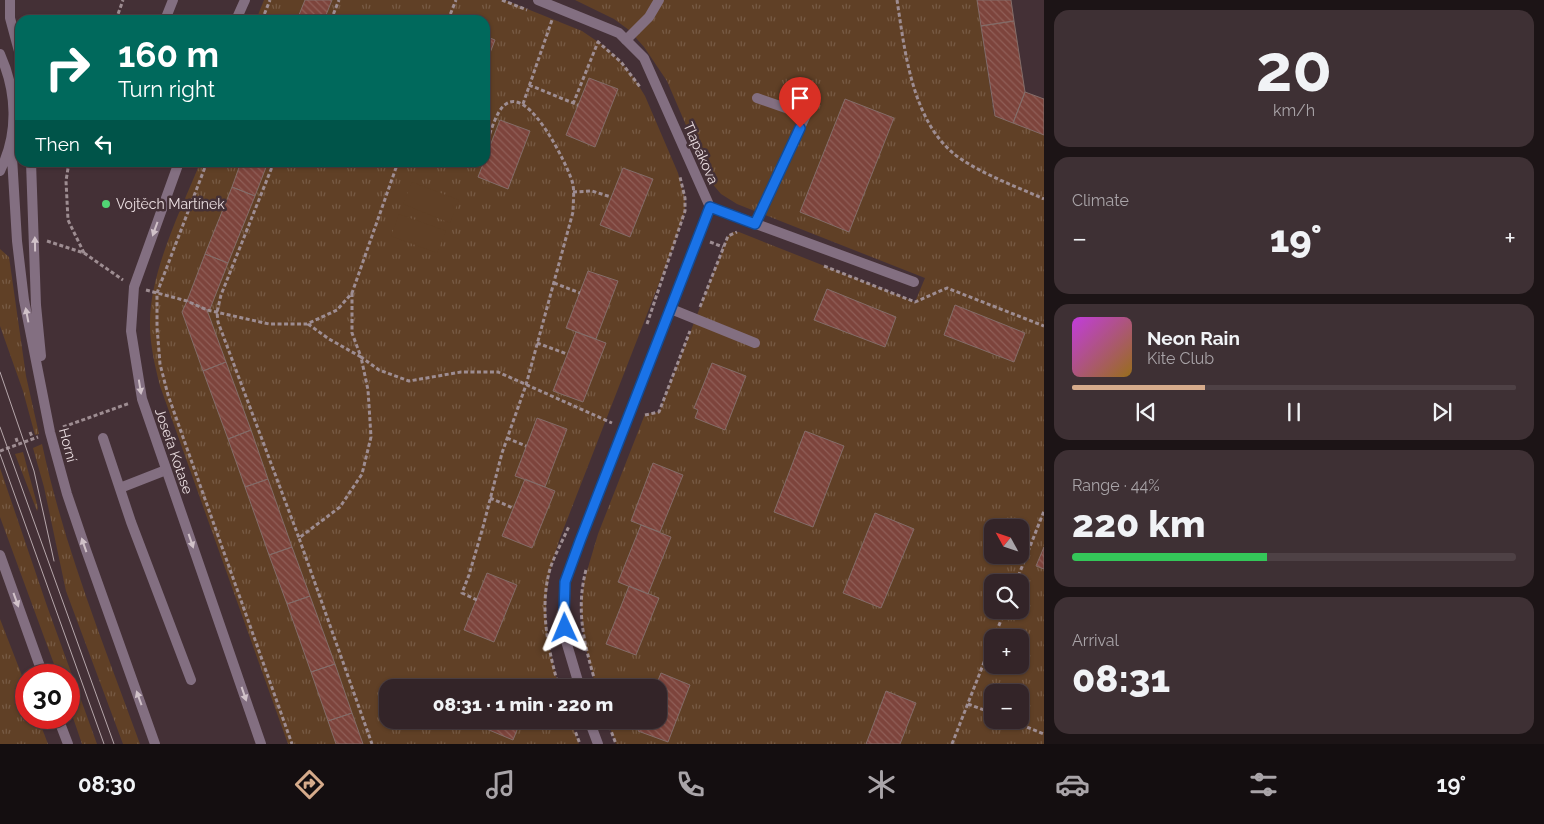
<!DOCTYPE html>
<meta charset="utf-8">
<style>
:root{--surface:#332428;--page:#3e3034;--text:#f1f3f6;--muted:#a9a4a8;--line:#4e4145;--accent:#d6ab8b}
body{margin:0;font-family:Raleway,sans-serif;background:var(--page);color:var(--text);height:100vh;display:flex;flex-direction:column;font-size:19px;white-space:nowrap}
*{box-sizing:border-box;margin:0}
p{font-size:16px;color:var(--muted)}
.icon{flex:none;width:28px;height:28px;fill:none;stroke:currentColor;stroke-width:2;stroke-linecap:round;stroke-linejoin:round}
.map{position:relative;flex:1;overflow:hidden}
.side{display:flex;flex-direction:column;gap:10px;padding:10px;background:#1c1416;width:500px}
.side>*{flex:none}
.banner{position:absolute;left:15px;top:15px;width:475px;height:152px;border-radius:15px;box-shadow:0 1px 4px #0004,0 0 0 1px var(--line);background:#00695c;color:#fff;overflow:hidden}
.needle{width:32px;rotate:310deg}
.tools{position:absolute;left:984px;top:519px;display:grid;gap:10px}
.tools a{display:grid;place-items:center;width:45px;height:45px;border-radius:10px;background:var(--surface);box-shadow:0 1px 4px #0004,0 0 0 1px var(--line);font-size:25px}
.speed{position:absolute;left:15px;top:664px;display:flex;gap:10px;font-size:25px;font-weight:700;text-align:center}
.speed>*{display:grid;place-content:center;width:65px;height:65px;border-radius:50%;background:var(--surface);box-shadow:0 1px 4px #0004,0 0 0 1px var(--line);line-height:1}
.speed .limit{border:8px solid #d22;background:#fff;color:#111}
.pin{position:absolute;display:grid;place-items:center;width:42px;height:42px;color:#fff;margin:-51px -21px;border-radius:50% 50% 50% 0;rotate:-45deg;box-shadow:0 0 5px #0007}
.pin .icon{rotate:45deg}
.me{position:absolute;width:55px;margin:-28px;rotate:359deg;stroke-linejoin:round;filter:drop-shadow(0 0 4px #0008)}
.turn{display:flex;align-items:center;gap:18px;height:105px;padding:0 20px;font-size:22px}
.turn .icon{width:65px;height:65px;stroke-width:2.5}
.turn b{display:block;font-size:35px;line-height:42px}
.then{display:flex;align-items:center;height:48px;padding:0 20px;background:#0003;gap:10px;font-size:19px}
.big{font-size:38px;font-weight:800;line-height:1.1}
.side .tile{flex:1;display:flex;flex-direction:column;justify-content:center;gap:8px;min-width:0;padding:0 18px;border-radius:15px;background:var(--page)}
.side .dial{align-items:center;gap:0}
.dial b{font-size:65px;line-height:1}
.song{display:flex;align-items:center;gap:15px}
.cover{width:60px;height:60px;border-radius:8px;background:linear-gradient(135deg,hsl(290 70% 55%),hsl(40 70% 35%))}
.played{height:5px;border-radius:2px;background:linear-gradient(90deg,var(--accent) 30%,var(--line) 30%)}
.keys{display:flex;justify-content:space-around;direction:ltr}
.heat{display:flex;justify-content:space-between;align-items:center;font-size:28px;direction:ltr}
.charge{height:8px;border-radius:4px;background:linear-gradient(90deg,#34c759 44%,var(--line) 0)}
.trip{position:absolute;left:379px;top:679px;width:288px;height:50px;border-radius:15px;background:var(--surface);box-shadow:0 1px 4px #0004,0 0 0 1px var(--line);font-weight:800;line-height:50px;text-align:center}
.tab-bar{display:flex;height:80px;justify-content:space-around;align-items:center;background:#140e10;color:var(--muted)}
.tab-bar .icon{width:35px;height:35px}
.tab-bar .on{color:var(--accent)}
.tab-bar b{font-size:22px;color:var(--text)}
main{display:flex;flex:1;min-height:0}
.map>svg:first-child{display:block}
.grass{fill:url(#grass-tufts);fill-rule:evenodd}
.garden{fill:#604026}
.building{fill:url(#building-back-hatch);stroke:#846d69}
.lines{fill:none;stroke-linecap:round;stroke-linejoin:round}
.path{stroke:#9e8d92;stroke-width:3;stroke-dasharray:4 2.5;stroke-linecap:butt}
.service{stroke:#836f81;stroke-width:10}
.minor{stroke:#836f81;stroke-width:10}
.tram{stroke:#b6a7ab;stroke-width:1}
.oneway{fill:#d1c2c9}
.route-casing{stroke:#114b97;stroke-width:12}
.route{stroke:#1a73e8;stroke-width:9}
.poi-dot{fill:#51d674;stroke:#443036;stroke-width:2}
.labels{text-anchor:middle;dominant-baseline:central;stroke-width:5;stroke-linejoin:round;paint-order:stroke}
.street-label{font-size:14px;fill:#ebdee1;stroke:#443036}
.poi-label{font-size:14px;fill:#ebdee1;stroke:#443036;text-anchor:start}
</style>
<main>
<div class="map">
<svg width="1044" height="744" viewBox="0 0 1044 744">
<defs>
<pattern id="grass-tufts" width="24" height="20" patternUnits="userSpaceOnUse" patternTransform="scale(1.25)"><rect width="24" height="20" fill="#604026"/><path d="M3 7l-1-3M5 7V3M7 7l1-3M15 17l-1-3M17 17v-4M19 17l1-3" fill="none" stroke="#775b45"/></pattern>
<pattern id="building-back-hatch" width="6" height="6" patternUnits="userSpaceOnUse" patternTransform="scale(1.25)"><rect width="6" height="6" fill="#7d443c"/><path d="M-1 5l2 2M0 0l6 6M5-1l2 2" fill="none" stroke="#905f58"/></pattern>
</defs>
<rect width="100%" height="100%" fill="#443036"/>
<path class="grass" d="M264,0H505L582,31L604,46L621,62L634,78L645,96L678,173L685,198V211L672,250L560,538C540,595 543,630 559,687L388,688V720H570L579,744H288L160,386C155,366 150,345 150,325C149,273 181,210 200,163L485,162V20H256Z
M575,0H977L994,115L1044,135V744H616L607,720H658V688L596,687L584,641L581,607L584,581L598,534L645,414L659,412L728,236L733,232H739L915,302L925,278L737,204L721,194L710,181L667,81L644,47L629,30L614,19ZM992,528H1020V555H992ZM992,582H1020V610H992ZM992,638H1020V665H992ZM992,692H1020V720H992Z
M0,249L9,257L26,376L39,434L35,435L23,391L0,326Z
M42,444C64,547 104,645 140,744H123L66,591L44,487L33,448Z
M23,452L38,508L37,511L15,454Z
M0,468L47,606L97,744H82L69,706V675H58L0,517Z
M0,619L26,686V718H38L48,744H0Z"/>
<path class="garden" d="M412,182L459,200L450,223L403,204Z
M399,214L446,231L437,253L391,236Z"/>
<path class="building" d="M305,0H332L324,20H297Z
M977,0H1011L1014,21L981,26Z
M1014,21L1025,92L1013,123L995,116L981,26Z
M485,36L495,40L485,66Z
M589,78L618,89L595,147L566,135Z
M1025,92L1044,99V135L1013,123Z
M845,99L894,118L849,232L800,212Z
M500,120L530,131L508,189L478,177Z
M241,162H268L255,196L232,187Z
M623,168L653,179L630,237L600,225Z
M232,187L255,196L228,263L205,254Z
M205,254L228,263L210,309L207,310L187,301Z
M588,271L618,281L596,339L566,328Z
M827,289L896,317L885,347L814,320Z
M187,301L207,310L226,362L203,371L182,312Z
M955,305L1025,333L1014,362L944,335Z
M576,332L606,343L583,402L553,391Z
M226,362L251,430L228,439L203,371Z
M712,363L746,376L725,430L695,418L698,410L694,408Z
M537,418L567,429L545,487L515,476Z
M251,430L268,479L245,487L228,439Z
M805,431L844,446L813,527L774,512Z
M653,463L683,475L660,532L631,521Z
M268,479L292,547L269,555L245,487Z
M525,479L555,491L532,548L502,536Z
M875,513L914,529L881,608L843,593Z
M641,525L671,537L648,594L618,582Z
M292,547L310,596L287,604L269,555Z
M1044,547V569L1036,566Z
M487,573L517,585L494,642L464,630Z
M629,586L659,598L636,655L606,644Z
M310,596L335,664L311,672L287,604Z
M335,664L352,713L328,721L311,672Z
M661,673L690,685L668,742L638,731L642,720H658V688H655Z
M886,691L916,703L900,744H866Z
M352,713L363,744H336L328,721Z
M465,720H521L513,740Z"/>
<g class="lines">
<path class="path" d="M502,0L527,10
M897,0C905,52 912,123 958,157C984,175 1015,186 1044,199
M116,20L123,0
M262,20L270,0
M331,20L339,0
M448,20L456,0
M597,41L621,62L640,87
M529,85L578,105
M523,104L552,20
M573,104L598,42
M69,162L66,181L68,220L84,253
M207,162L157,293V327L160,364L168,395L292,744
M274,162L221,295L217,312L218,322L299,538
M573,192L592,191L611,197
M47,241L84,253L123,280
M710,242L723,247
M824,266L915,302L947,288L1044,326
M554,283L580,293
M146,290L187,301L207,310L269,324H307L337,310L352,293L398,162
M352,293V333L361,357L379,370L409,381L461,372H498L612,423
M700,307L728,236L737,232
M308,324L329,339L361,357L368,390L371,437L362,474L340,507L299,538L372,744
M647,324L685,211V198L680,177
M537,343L567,354
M645,415L659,412L690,331
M63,427L130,403
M30,432L33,439
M16,438L18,444
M507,438L526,446
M0,451L38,437
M490,498L513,508
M586,570C575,612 585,647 597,688
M1016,582L1044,511
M477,600L462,593L469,575L483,527L502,453L526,385L573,212C573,202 575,190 572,181C567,165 530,87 506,104C496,110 489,137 485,148
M994,638L1005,610
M559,688C548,649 539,608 550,569C555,554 563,540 569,526
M968,704L992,713
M571,720L580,744
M607,720L616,744
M1009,720L1044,734
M952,744L992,642"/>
<path class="service" d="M626,40L649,17L659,0
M755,224L806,115L757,98
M103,438L131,522L191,680
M120,488L166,470"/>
<path class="minor" d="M10,0V18L20,55
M538,0L619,33L644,58L710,207L580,541L565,582L564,614L566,641L580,688
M165,20L173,0
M236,20L245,0
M0,54C17,92 19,133 0,171
M11,140L17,241L24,300L50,432L67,494L86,550L155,744
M31,162L36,305L41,356
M179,162L134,287L131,331L142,399L261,744
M710,207L914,282
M671,309L755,343
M0,555L43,675
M58,718L68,744
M589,720L598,744"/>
<path class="tram" d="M0,372L34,471L54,561
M0,427L114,744
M0,454L104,744"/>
</g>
<defs><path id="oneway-solid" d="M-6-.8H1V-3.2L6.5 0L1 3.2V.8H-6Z" transform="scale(1.25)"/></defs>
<g class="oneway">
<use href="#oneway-solid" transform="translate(155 229) rotate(110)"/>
<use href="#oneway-solid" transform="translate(35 244) rotate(-91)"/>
<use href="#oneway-solid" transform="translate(27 315) rotate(-101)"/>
<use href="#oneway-solid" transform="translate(140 387) rotate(81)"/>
<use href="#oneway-solid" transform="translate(191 541) rotate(71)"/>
<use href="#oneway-solid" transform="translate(84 545) rotate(-109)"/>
<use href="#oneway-solid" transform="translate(16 600) rotate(70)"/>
<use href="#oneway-solid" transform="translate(244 694) rotate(71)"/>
<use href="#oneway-solid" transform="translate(139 698) rotate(-110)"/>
</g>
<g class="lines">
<defs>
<path id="route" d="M565,628L564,614L565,582L580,541L710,207L755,224L800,128"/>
</defs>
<use href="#route" class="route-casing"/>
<use href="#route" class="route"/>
</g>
<circle class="poi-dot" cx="106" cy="204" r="5"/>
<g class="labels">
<g class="street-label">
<text transform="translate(701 153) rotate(66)">Tlapákova</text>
<text transform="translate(68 445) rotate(75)">Horní</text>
<text transform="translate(174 451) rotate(71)">Josefa Kotase</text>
</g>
<g class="poi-label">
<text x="116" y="204">Vojtěch Martínek</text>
</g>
</g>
</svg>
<div class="tools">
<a><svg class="needle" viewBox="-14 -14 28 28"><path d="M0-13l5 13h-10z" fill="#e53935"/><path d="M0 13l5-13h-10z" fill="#a9a4a8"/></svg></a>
<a><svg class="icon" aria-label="search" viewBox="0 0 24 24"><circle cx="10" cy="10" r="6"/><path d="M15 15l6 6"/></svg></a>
<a>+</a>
<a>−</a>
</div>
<div class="speed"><div class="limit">30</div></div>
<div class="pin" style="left:800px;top:128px;background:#d93025"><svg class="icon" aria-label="arrive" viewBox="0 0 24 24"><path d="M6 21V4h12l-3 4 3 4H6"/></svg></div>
<svg class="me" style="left:565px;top:628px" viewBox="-20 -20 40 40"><path d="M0-17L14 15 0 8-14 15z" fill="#1a73e8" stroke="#fff" stroke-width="4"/></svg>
<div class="trip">08:31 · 1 min · 220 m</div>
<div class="banner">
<div class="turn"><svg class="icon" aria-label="right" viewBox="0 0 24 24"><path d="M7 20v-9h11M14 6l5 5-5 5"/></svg><div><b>160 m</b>Turn right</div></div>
<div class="then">Then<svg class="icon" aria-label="left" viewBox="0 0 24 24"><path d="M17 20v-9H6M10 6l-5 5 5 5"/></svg></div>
</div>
</div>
<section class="side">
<div class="tile dial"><b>20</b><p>km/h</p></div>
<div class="tile"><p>Climate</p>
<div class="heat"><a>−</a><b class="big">19°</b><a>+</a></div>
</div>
<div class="tile">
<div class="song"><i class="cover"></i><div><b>Neon Rain</b><p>Kite Club</p></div></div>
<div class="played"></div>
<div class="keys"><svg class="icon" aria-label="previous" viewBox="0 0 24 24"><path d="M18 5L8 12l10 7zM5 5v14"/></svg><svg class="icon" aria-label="pause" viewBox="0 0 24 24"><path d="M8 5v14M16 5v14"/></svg><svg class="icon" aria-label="next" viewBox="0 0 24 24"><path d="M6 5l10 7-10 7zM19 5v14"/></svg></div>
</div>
<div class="tile"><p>Range · 44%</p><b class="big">220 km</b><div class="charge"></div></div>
<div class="tile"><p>Arrival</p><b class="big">08:31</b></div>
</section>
</main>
<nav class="tab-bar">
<b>08:30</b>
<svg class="icon on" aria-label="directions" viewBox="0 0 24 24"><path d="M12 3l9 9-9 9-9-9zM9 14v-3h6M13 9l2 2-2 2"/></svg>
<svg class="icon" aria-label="music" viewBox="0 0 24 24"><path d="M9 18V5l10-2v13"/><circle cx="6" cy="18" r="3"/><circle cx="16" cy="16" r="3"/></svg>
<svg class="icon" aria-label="phone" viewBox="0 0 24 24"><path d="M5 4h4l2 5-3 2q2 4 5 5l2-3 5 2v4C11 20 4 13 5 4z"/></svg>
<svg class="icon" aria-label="climate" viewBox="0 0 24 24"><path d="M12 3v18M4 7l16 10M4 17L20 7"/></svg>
<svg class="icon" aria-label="car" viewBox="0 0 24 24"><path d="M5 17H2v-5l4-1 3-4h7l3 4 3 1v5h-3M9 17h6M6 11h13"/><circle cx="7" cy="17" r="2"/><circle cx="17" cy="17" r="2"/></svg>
<svg class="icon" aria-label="filters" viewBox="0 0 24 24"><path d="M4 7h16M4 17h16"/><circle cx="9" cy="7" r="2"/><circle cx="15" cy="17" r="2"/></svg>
<b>19°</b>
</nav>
